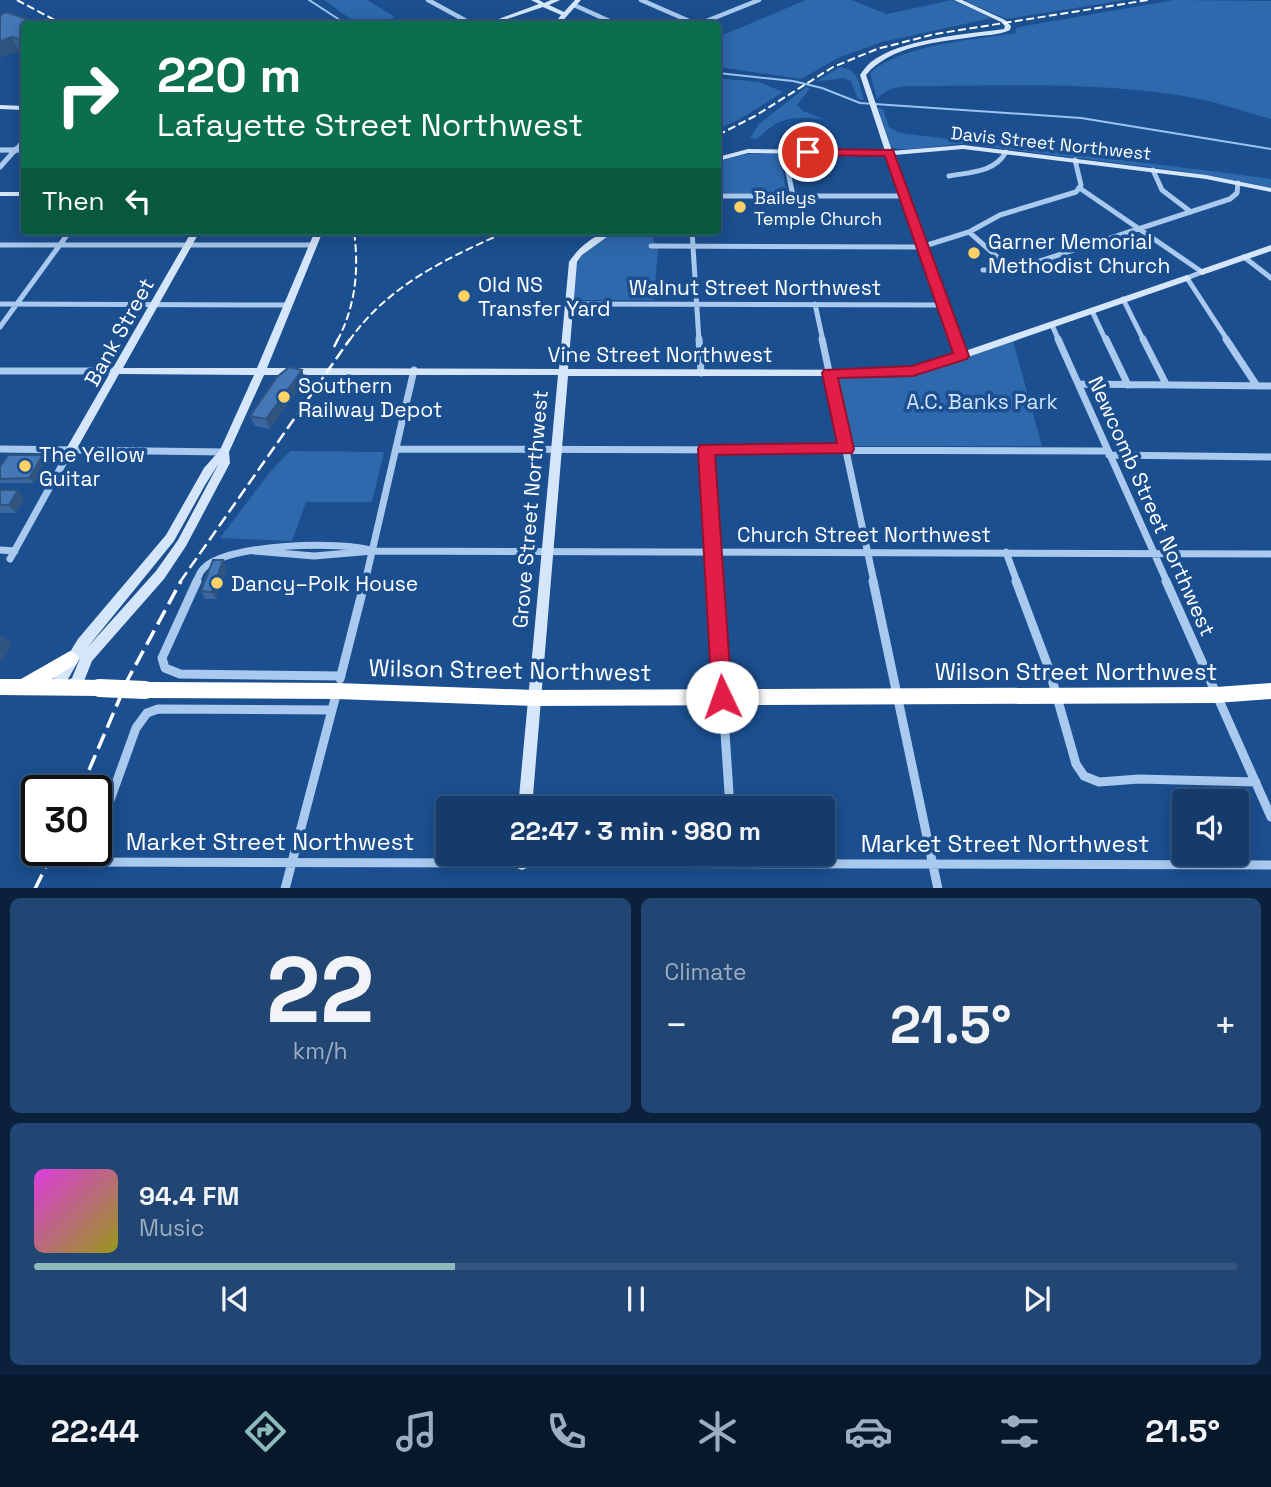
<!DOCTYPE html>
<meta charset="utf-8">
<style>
:root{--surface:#143b6b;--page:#214673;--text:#f1f3f6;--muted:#9dadc1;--line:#33557e;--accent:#8bbbb9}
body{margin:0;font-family:"Space Grotesk",sans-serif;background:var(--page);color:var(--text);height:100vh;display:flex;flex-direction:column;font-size:26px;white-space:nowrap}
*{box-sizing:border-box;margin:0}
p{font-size:23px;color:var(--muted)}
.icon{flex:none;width:38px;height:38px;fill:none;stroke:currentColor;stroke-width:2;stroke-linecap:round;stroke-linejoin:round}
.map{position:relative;height:888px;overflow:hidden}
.side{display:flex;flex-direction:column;gap:10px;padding:10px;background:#0b203b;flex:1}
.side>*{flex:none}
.hud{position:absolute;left:21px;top:21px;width:700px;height:214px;border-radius:7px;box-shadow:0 4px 18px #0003,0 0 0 2px var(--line);background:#0b6e4f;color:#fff;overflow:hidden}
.fabs{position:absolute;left:1172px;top:789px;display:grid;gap:14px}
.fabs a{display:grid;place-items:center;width:77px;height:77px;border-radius:7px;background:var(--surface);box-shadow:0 4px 18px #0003,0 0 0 2px var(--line);font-size:35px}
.speed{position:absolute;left:21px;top:775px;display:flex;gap:14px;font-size:35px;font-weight:700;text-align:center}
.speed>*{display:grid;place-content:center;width:91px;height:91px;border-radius:50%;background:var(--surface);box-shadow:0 4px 18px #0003,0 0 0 2px var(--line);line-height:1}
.speed .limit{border:4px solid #111;border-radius:10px;background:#fff;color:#111}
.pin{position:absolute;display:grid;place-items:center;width:60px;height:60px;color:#fff;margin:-30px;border:4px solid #fff;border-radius:50%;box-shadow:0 2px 7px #0007}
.me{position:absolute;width:77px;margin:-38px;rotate:357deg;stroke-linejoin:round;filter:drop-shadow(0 0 5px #0008)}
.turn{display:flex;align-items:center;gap:24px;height:147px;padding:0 21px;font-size:32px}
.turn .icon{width:91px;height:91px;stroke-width:2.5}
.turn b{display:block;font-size:49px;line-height:60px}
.then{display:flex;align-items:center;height:66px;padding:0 21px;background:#0003;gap:14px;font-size:26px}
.big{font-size:52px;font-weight:700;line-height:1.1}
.side .widget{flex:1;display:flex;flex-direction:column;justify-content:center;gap:10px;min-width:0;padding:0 24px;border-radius:10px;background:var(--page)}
.side .dial{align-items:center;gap:0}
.dial b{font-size:91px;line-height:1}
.song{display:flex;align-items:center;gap:21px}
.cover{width:84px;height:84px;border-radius:10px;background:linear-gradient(135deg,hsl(300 70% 55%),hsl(60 70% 35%))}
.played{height:7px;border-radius:4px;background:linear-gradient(90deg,var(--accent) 35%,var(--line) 35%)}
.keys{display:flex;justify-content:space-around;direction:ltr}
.heat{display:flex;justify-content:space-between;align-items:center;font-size:38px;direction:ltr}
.side .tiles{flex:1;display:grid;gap:10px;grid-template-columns:1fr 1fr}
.widget:last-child{grid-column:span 2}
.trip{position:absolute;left:436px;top:796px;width:399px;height:70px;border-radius:7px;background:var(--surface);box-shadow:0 4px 18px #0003,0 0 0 2px var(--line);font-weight:700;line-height:70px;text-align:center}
.tab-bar{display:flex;height:112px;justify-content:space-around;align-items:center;background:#08182b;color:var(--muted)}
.tab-bar .icon{width:49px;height:49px}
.tab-bar .selected{color:var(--accent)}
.tab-bar b{font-size:32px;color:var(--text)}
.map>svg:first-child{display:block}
.green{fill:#2e69ad}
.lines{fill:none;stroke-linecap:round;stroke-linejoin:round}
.stream{stroke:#9cc4f0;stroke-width:2}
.street-far3{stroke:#a9c9ee;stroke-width:4.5}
.street-far2{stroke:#a9c9ee;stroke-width:5}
.street-far1{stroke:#a9c9ee;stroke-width:7}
.street{stroke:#a9c9ee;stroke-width:9}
.secondary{fill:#d6e6fa;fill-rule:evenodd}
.highway{fill:#fff;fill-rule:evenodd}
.rail-far2{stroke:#fff;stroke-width:2;stroke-dasharray:8 3.5;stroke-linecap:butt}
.rail-far1{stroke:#fff;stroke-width:2.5;stroke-dasharray:12 5;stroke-linecap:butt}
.rail{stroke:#fff;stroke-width:3.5;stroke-dasharray:16 7;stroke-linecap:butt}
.highway-bridge{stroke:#fff;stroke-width:18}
.wall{fill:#3a679d}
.shaded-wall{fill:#305480}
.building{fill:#4478b7;stroke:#305480;stroke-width:2}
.route{fill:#e11d48;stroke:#92132f;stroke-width:2}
.poi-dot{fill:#ffd166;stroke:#1b4f8f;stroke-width:2.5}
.labels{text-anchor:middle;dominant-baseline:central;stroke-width:7;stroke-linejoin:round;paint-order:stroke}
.far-street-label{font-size:18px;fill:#fff;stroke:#1b4f8f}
.far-poi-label{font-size:18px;fill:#fff;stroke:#1b4f8f;text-anchor:start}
.poi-label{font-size:21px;fill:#fff;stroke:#1b4f8f;text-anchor:start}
.street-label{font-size:21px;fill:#fff;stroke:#1b4f8f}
.park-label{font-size:21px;fill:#cfe3fa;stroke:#1b4f8f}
.near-street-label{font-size:24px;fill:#fff;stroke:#1b4f8f}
</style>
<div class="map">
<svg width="1271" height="889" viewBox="0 0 1271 889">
<rect width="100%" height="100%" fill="#1b4f8f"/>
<path class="green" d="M324,0H367L395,17C357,31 355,21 324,0Z
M806,0H851L887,14L952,0L992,18L882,42L840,57L801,79L718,67V37Z
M1125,0L1007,19L964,1L969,0Z
M1174,0L1271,1V119C1249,113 1226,105 1204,100C1110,80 1004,86 909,86C894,87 886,89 877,99L870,73C902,44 974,40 1016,33L1015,29L1019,27Z
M840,67C859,69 859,84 864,100L858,99L851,81L843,78L815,82Z
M718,78L759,82L783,92L740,119L718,129Z
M806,87L810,88L797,105L803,111L824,119C792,117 781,115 757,139L750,138L759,124Z
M878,108L883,109L889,127L900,133L1235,174L1271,179V189L1182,171L965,144C948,143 901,154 890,146Z
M748,154H779L781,156L786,194L718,193V164L729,158Z
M616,231H653V240L658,248L654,300H579L574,298C572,255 583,252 616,231Z
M1013,341L1042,446H854L850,443L837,380L840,377L893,378L921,373Z
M290,451L384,452L372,502H306L292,541L220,538L270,472Z"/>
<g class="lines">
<path class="stream" d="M309,0L346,24
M718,73L793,81L822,88L860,103L1081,118L1271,149"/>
<path class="street-far3" d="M428,0L472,24
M641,0L696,24
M574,5L616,24
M699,24L759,0
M0,150H24
M15,151L24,140"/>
<path class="street-far2" d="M0,150H24
M784,152L793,196
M0,167L16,149
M1153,170L1162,190L1191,212
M949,176C970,172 994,173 1006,152
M1081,189L1202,272
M718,196H904
M692,231L699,341
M969,232L1011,269
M0,245H313
M651,246L921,247L969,232L1000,215L1076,192L1081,185L1075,160
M1244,257L1271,278
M983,270H1002L1037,262L1230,199L1237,193L1238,183
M1202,272L1187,278L1228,341
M1123,299L1144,341
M0,304L289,305
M569,304L942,305
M815,304L823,341
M1092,311L1106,341
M1052,325L1059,341
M0,327L70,231"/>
<path class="street-far1" d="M699,339L701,373
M822,339L874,582
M1058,339L1167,582
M1106,339L1128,385
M1143,339L1166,384
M1226,339L1257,386
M0,371H117
M1079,384L1271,386
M0,449L224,452
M397,449L1107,451
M706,449L715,582
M1109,455L1271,457
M0,550L15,551
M254,551L314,556L373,551
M1006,552L1017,582
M10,559L71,449
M196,582C198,578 200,571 204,568C226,544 343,540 373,551L1271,554
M365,582L414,370"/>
<path class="street" d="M197,581L162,658L165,668L180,674L341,676
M715,581L730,808
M873,581L938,889
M1016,581L1049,669L1076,764L1084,776L1099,782L1139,779L1256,782
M1166,581L1271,817
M340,679L365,581
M96,839L136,728L147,713L158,709L331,710
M89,861L93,850
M67,862L1271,865
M285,889L337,691"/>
<path class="secondary" d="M531,0H539L544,3L551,0H560L549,5L564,12L575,0H581L560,24H554L561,15L543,7L492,24H485L539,4Z
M954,0H962L1005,20L1011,26L1010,30C999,35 985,35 973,37C937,42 890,46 866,75L892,151L963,145L1206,175L1271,188V192L1206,179L963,149L894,155L930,261L965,351L1184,276L1187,275L1191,278L1190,280L965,358L921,372L896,376H568L532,808H518L558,375H264L229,452L230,463L186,546L164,579L92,661L82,686L66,694L54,686L52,682L54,678L78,639L166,535L204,468L220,450L254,375L119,374L75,452L71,453L66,449L192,231H200L123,368H257L315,231H323L267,368L559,369L569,262C578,248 597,231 615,231L582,255L577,262L568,369L896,370L920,366L956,353L922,261L886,155L748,153L718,161V157L748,149L885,151L860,75C863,71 866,66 871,62C900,39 967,34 1004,29L1005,26L1001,22ZM219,463L178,540L156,571L87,648L174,541L205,485ZM80,658L72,678L67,681Z
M0,105L24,106V110L0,109Z
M0,192H24V196H0Z
M1271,245V251L1205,274L1202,275L1198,272L1199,270Z
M515,854H529V863L527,868L522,870L517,868L515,863Z"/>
<path class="highway" d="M70,651L76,654L79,659L76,664L52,679L99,680L105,682L108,688L105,694L99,696L0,695V679H21Z
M145,682L337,683L534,690L1216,687L1271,683V699L1216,703L534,706L337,699L145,698L139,696L136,690L139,684Z"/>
<path class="rail-far2" d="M17,0L62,24
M718,135L755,116L833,67L877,49L935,34L1148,0
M337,341C356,306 359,269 354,231
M349,341C388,285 447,258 508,231"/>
<path class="rail-far1" d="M334,347L338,339
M180,582L350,339"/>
<path class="rail" d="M80,791L128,679L181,581
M35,889L54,850"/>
<path class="highway-bridge" d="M99,688L145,690"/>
</g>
<path class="wall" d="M0,15L39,23L40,24H24V62L18,51L0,57Z
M150,231H176L172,238L152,235Z
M302,370L305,380L270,429L255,426L250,416Z
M47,460L33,483H0V467Z
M0,490L24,498L16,513H0Z
M227,568L216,599H205L201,591Z"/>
<path class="shaded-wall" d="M12,37L19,51L0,57V41Z
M169,231H176L172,238Z
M302,370L305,380L270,429L266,419Z
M43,455L47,460L33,483L29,478Z
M18,490L24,498L16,513L9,505Z
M223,560L227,568L216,599L212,592Z
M4,637L12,644L2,662L0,660V645Z"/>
<path class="building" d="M6,12L39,23L37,24H24V41L12,37L0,41V15Z
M24,45V51L18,49Z
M289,367L302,370L266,419L250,416L277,377Z
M8,455H43L29,478L0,479V467Z
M0,490H18L9,505H0Z
M213,560H223L212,592L201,591Z
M0,637H4L0,645Z"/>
<path class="route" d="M808,149L893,150L969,356L967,359L913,376L838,378L854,449L852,453L715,455L732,697L729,703L722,706L715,703L712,697L698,449L700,445L837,443L822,373L824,370L912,366L953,353L885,156L804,155L803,152Z"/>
<g class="poi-dot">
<circle cx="740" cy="207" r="7"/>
<circle cx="974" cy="253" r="7"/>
<circle cx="464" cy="296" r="7"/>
<circle cx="284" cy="397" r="7"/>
<circle cx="25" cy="466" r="7"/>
<circle cx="217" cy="583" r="7"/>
</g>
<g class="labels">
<g class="far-street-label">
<text transform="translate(1051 143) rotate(6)">Davis Street Northwest</text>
</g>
<g class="far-poi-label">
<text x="754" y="197">Baileys<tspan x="754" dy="21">Temple Church</tspan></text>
</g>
<g class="poi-label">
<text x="988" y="241">Garner Memorial<tspan x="988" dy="24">Methodist Church</tspan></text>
<text x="478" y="284">Old NS<tspan x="478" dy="24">Transfer Yard</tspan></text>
<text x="298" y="385">Southern<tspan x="298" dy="24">Railway Depot</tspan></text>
<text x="39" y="454">The Yellow<tspan x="39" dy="24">Guitar</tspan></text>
<text x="231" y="583">Dancy–Polk House</text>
</g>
<g class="street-label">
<text x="755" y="287">Walnut Street Northwest</text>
<text transform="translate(119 332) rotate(-61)">Bank Street</text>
<text x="660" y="354">Vine Street Northwest</text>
<text transform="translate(1152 506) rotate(66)">Newcomb Street Northwest</text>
<text transform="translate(530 509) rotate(-85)">Grove Street Northwest</text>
<text x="864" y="534">Church Street Northwest</text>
</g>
<g class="park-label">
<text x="982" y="401">A.C. Banks Park</text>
</g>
<g class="near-street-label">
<text transform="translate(510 670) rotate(1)">Wilson Street Northwest</text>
<text x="1076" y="671">Wilson Street Northwest</text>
<text x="270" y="841">Market Street Northwest</text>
<text x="1005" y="843">Market Street Northwest</text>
</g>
</g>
</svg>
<div class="fabs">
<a><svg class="icon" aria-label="sound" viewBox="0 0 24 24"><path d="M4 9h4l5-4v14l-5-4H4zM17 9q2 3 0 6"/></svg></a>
</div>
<div class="speed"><div class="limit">30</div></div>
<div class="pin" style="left:808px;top:152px;background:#d93025"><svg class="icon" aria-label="arrive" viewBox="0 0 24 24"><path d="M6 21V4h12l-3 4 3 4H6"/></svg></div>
<svg class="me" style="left:722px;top:697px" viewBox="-20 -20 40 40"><circle r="19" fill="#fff"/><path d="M0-13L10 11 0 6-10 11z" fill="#e11d48"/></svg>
<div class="trip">22:47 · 3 min · 980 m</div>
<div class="hud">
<div class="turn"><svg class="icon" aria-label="right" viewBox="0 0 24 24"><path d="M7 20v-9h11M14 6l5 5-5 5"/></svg><div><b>220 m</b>Lafayette Street Northwest</div></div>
<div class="then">Then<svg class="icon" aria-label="left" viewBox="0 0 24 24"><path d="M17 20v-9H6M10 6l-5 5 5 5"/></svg></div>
</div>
</div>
<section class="side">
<div class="tiles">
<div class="widget dial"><b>22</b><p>km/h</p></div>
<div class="widget"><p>Climate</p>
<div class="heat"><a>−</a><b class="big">21.5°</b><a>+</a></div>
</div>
<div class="widget">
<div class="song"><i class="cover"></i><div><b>94.4 FM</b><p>Music</p></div></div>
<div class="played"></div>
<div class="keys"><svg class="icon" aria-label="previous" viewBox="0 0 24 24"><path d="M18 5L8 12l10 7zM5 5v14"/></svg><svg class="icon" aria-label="pause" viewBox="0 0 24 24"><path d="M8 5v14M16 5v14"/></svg><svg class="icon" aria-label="next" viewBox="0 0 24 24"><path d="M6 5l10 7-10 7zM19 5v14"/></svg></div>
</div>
</div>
</section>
<nav class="tab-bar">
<b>22:44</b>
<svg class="icon selected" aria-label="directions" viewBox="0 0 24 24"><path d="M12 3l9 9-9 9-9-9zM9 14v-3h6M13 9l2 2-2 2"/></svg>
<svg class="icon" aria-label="music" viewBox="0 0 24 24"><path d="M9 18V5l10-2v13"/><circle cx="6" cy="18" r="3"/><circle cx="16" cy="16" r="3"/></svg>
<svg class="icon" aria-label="phone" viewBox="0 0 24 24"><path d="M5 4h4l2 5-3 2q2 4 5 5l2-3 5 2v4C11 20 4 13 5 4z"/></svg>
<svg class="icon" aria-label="climate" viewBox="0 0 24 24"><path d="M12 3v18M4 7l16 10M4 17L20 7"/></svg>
<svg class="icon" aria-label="car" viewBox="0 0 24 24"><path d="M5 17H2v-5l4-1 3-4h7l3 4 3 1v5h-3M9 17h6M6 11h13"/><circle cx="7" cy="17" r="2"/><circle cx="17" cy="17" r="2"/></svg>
<svg class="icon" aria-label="filters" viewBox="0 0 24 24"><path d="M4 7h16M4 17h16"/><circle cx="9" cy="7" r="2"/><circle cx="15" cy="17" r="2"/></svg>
<b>21.5°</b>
</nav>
